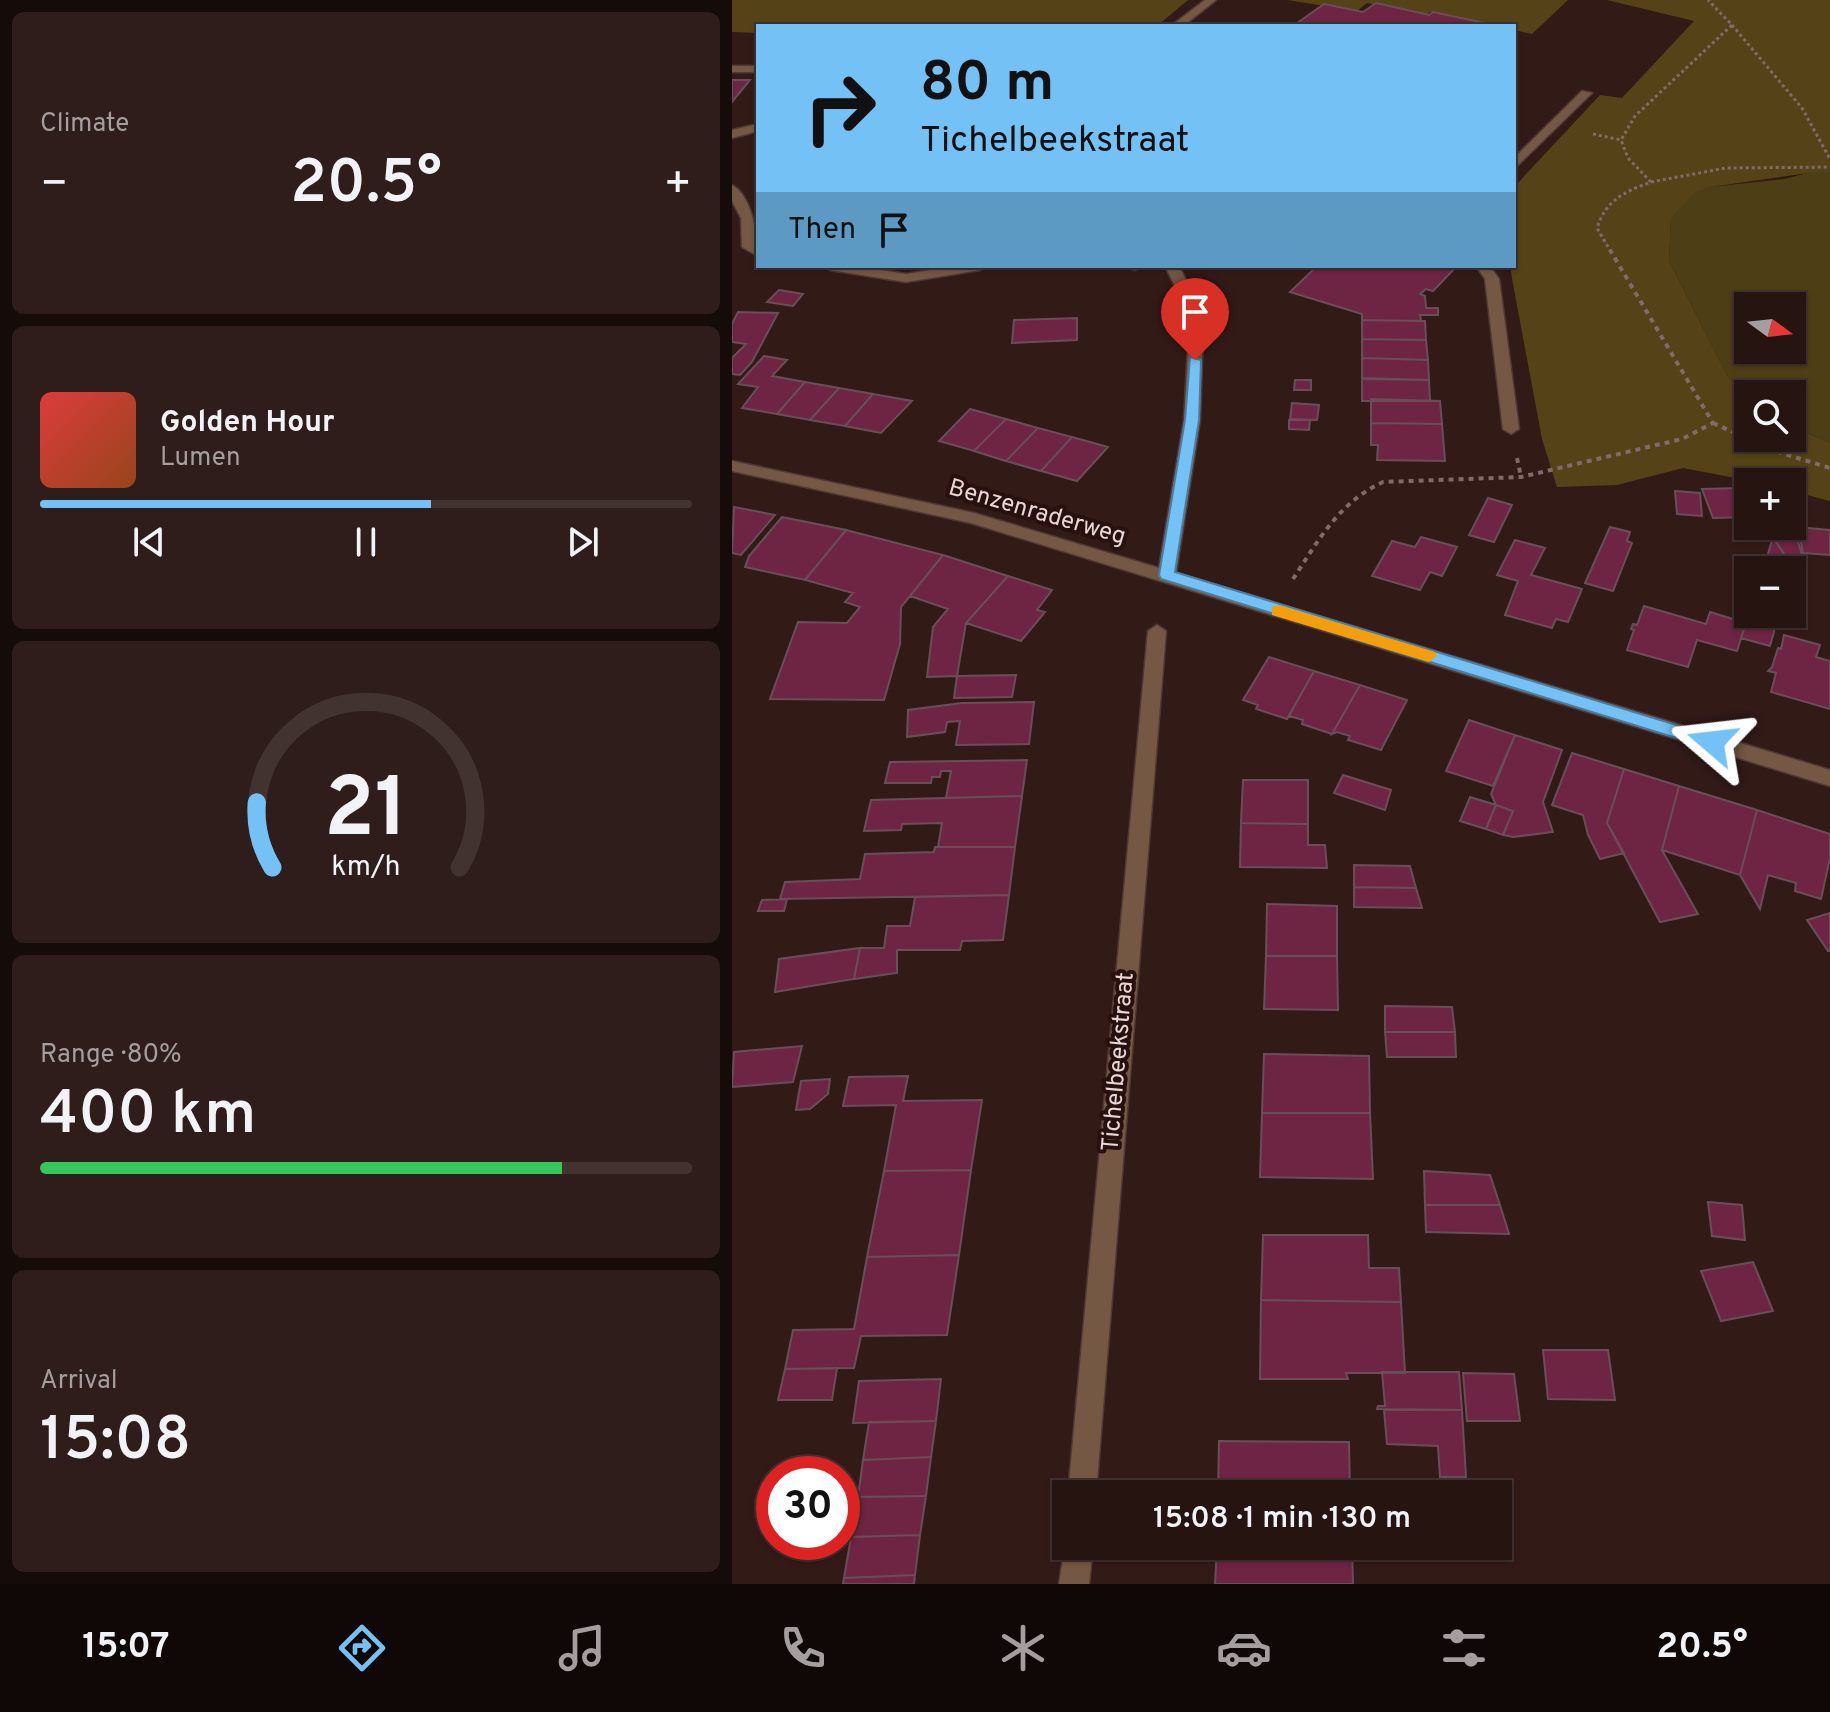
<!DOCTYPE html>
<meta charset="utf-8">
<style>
:root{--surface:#261411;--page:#2e1d1a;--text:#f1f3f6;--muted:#a49e9f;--line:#423331;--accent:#73c1f5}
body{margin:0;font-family:Overpass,sans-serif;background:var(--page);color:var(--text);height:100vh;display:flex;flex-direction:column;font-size:30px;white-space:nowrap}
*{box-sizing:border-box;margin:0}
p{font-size:26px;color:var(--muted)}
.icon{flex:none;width:44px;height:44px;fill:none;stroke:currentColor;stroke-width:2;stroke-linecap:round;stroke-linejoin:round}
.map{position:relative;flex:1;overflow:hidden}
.side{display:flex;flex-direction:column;gap:12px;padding:12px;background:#150b09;width:732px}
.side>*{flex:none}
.hud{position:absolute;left:24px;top:24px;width:760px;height:244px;border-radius:0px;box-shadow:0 2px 6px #0004,0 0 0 2px var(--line);background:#73c1f5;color:#111;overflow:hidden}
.needle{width:52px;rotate:105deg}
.controls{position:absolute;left:1002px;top:292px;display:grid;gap:16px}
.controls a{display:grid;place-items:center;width:72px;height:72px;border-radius:0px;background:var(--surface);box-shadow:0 2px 6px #0004,0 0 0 2px var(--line);font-size:40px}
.speed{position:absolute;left:24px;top:1456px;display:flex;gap:16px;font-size:40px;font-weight:700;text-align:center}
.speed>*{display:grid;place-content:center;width:104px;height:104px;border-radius:50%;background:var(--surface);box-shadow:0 2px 6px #0004,0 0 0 2px var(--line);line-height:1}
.speed .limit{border:12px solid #d22;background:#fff;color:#111}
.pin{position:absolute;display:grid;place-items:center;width:68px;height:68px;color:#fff;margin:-82px -34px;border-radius:50% 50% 50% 0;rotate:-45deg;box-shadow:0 0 8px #0007}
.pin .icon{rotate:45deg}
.me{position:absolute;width:88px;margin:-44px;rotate:287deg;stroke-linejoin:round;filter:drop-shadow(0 0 6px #0008)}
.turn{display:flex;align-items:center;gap:28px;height:168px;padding:0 32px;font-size:36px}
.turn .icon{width:104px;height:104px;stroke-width:2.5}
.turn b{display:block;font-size:56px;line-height:68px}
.then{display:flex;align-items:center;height:76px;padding:0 32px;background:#0003;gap:16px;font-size:30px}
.big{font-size:60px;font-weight:600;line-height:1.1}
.side .tile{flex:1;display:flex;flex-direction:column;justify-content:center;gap:12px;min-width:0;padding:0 28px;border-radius:12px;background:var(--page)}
.side .dial{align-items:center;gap:0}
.dial svg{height:208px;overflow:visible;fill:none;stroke:var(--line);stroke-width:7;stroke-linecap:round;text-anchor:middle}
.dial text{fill:var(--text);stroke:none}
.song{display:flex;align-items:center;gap:24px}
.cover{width:96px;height:96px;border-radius:12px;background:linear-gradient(135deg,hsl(0 70% 55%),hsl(20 70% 35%))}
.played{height:8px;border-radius:4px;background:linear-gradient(90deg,var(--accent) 60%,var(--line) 60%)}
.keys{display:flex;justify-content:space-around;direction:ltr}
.heat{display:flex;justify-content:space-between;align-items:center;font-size:44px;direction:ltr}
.charge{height:12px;border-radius:6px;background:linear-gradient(90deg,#34c759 80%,var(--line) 0)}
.trip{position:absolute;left:320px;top:1480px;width:460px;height:80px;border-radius:0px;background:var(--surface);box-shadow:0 2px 6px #0004,0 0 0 2px var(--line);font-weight:600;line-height:80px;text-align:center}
.tabs{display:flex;height:128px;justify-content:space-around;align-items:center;background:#0f0807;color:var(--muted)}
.tabs .icon{width:56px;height:56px}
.tabs .selected{color:var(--accent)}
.tabs b{font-size:36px;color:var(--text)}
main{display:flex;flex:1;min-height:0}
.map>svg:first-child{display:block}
.green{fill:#4e3e15;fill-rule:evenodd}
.forest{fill:#554317}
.building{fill:#6e2443;stroke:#6a4e57;stroke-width:2}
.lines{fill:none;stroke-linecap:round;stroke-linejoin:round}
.lane-casing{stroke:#4f3835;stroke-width:3}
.street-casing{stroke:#4f3835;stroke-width:3}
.path-far1{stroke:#806b68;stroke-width:3;stroke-dasharray:3 3;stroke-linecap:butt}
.path{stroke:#806b68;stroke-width:4;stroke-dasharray:5 5;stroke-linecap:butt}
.lane{fill:#755844;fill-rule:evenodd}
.street{fill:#755844;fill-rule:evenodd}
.route{fill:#73c1f5;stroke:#4b7d9f;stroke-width:2}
.slow{fill:#f59e0b}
.labels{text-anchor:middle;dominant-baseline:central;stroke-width:8;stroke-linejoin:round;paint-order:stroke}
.street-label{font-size:24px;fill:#e8d7d4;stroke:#27100e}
</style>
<main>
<section class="side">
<div class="tile"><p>Climate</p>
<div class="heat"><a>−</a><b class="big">20.5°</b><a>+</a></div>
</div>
<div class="tile">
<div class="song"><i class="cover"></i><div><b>Golden Hour</b><p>Lumen</p></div></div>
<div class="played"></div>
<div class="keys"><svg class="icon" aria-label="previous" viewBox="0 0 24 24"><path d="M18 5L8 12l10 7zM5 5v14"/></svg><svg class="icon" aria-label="pause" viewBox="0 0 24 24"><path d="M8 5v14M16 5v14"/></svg><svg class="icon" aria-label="next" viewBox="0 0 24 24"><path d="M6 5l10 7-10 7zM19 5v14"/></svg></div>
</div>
<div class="tile dial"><svg viewBox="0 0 100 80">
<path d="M14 69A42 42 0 1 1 86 69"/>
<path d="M14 69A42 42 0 0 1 8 44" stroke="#73c1f5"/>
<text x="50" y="56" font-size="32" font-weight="700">21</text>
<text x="50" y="72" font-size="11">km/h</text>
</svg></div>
<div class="tile"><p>Range · 80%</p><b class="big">400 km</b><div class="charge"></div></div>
<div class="tile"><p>Arrival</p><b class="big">15:08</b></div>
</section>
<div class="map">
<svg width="1098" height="1584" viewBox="0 0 1098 1584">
<rect width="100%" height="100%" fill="#321a17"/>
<path class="green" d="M1088,170H1098V443L1060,426V394L1016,395L996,377L937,261L939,219L962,192L978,187L1052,179ZM1016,306H1060V350H1016Z"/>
<path class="forest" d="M0,0H456L425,26H26V33L0,32Z
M555,0H836L800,34L782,30V26H764L698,12L692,16L635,3L625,11Z
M875,0H1098V170L978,187L962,193L939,219L937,261L996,377L1016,395V438H1060V426L1098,443V501L1060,491V482H1024L951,468L885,485L825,487L810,439L781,284L778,266H782V187L868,95L890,98L962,21Z"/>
<path class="building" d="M644,3L697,15L701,12L767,26H561L592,4L631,12Z
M0,80H18L0,102Z
M585,266H725L701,291L694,289L688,294L693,296L694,308H706V315H688L689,321L630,320V314L558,292Z
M47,290L71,294L61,306L35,302Z
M6,312L46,313L20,362L8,375L0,374V358L14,344L0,342V324Z
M345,318V340L280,343L282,320Z
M630,320L693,321L694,340L630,339Z
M630,339L694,340L696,360L630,358Z
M32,356L55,360L40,376L73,382L45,414L10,408L26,387L6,384Z
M630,358L696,360L697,380L630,378Z
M630,379L697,380L698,401H630Z
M563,380H579V390H562Z
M73,382L107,388L78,420L45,414Z
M107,388L141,394L113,426L78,420Z
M141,394L180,401L149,433L113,426Z
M639,399L708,401L710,424L639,423Z
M560,403L587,405L585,420L558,419Z
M238,409L274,419L242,451L207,441Z
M274,419L306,428L274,461L242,451Z
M557,420H578L577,430L557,429Z
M639,423L710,424L713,461L645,460L646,445H639Z
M306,428L340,437L309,471L274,461Z
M340,437L376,447L345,481L309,471Z
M1009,488L1016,499V517L981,518L970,489Z
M943,491L968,493L970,516L945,514Z
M756,498L780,505L762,542L737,535Z
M2,507L43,515L9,555L0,553Z
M50,517L114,530L73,580L13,567L17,556Z
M878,527L898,532L895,541L900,543L881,591L853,583Z
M1066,527L1098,530V555L1071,553Z
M114,530L211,555L169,607L168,644L152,700L38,699L66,622L115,623L128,607L113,602L121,593L73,580Z
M1064,535L1070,555L1054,557L1041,537Z
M689,537L725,547L710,576L698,572L688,590L640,576L660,541L683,547Z
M1041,537L1060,567L1059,570L1033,564Z
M783,540L813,548L799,575L850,589L836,622L824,619L820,628L773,615L786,581L765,575Z
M211,555L276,576L234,623L225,676L195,677L201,627L216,609L178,596Z
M276,576L320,590L305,610L313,612L289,641L234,623Z
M912,606L974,624L978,612L1014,623L1005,651L965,640L956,667L895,650L902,630L899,629L901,624L905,625Z
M1016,614H1047L1038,646L1009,638Z
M1052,635L1088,645L1084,657L1098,661V709L1039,692L1044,673L1036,671L1040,667L1046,648L1049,649Z
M537,657L582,671L555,719L524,709L526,705L511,700Z
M582,671L628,685L600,734L570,724L571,720L557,716Z
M284,675L280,697L222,698L225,676Z
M628,685L675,700L649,750L616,740L618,736L605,732L600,734Z
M302,702L297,744L224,745L228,721L215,722L213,732L175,737L176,710L230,703Z
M737,720L783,735L761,786L714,771Z
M783,735L830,750L811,802L821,832L781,837L771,835L781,811L764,805L759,794Z
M840,753L892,769L875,823L892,853L868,859L856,835L851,815L820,805Z
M295,760L290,796L214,798L219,771H209L208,777H200L199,783H153L158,762Z
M892,769L947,786L930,850L966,914L928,922L875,823Z
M611,775L659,790L653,810L602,793Z
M511,780H576V824L509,823Z
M947,786L1025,810L1008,875L930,850Z
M290,796L283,847H206L210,823L170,824L169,830L132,831L139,800Z
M738,797L764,805L754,829L728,821Z
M764,805L781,811L771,835L754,829Z
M1025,810L1098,834V858L1089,899L1063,891L1064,883L1036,875L1028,909L1008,875Z
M509,823L576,824V845H593L595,868L508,867Z
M203,847H283L277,895L48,899L53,882L128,879L133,854L202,852Z
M622,865L678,866L684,888L622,887Z
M622,887L684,888L690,908L622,907Z
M277,895L271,940L230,941L228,950H165V973L122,979L128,948H152L155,926H178L183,897Z
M55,899L52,911H26L30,900Z
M535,904L605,906V956H534Z
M1098,913V951H1096L1075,920Z
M128,948L122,979L43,992L47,959Z
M534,956H605L606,1010L532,1009Z
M653,1006L720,1007L723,1032H653Z
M653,1032H723L724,1057H655Z
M70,1046L61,1082L0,1087L2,1052Z
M532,1054L637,1056L638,1113H530Z
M176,1076L171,1101L250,1100L239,1170L152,1171L164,1105L111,1106L117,1077Z
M98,1079L96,1094L78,1109L64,1110L69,1081Z
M530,1113H638L641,1179L528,1177Z
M239,1170L227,1255L135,1257L152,1171Z
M692,1171L758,1175L768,1205H693Z
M976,1202L1010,1205L1013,1240L980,1236Z
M693,1205H768L777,1234L694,1232Z
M531,1235H636L637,1268H667L669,1302L529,1300Z
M227,1255L215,1335L129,1336L122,1368L53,1369L61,1330L122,1329L135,1257Z
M1021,1262L1041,1311L989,1321L969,1271Z
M529,1300L669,1302L673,1373H614L616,1379H528Z
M811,1350H876L883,1400L816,1399Z
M105,1368L100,1400H46L53,1369Z
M650,1372H727L730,1410L645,1409L646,1406H653Z
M731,1373L782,1374L788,1421H735Z
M209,1379L204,1421L121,1423L127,1381Z
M652,1410H730L734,1477H708L706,1446L655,1444Z
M204,1421L199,1457L131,1460L137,1422Z
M487,1441L617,1442L618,1493L644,1494H486Z
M199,1457L194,1496L126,1497L131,1460Z
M194,1496L188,1535L119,1537L126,1497Z
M188,1535L183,1575L112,1578L119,1537Z
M485,1546H620L621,1584H483Z
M183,1575L182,1584H111L112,1578Z"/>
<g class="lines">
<defs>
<path id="lane" d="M0,66H26V72H0Z
M850,91L860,93L782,169V158Z
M744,266H758L767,279L787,429L779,434L771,429L753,279Z"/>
<path id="street" d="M473,0H484L451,26H439Z
M26,124V131L0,138V130Z
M0,185C20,196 26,237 26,256L10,247L9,218L0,201Z
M91,266H124L174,274L223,266H255L248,270L174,282L98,270Z
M388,266H410L403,270Z
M433,266H447L461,294L471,330L468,420L444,573L1098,770V786L239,523L0,471V461L242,513L427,568L452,420L457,330L447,294Z
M425,625L434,631L364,1494H336L416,631Z
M334,1539V1546H361L357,1584H327Z"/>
</defs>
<use href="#lane" class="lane-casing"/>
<use href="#street" class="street-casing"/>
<path class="path-far1" d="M1000,25L1070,108L1098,159
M861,134L889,140
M919,182L994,168L1098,167
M879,252L865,228C874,200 892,192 919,182L896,158L889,140L903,116L1000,25L976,0"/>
<path class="path" d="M981,423L1043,451L1098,468
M785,458L789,477
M561,579C586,541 607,502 651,482L789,477L950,439L981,423L878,250"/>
<use href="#lane" class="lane"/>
<use href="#street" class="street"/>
</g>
<path class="route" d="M458,357L469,360L467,420L443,572L987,738L989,742L987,747L980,749L429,579L427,575L453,420Z"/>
<path class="slow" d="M546,605L703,652L705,656L697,662L540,615V607Z"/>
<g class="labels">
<g class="street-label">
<text transform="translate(305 513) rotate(16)">Benzenraderweg</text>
<text transform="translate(387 1062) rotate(-85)">Tichelbeekstraat</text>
</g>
</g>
</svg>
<div class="controls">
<a><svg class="needle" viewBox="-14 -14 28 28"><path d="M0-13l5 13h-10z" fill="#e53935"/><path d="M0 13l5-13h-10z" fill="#a49e9f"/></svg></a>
<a><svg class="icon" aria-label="search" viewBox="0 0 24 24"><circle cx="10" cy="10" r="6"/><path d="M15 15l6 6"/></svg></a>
<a>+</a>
<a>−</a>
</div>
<div class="speed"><div class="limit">30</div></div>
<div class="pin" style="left:463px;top:360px;background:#d93025"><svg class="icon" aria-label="arrive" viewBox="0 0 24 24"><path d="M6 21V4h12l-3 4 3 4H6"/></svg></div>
<svg class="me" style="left:980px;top:742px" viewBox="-20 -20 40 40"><path d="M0-17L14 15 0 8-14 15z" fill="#73c1f5" stroke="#fff" stroke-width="4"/></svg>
<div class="trip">15:08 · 1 min · 130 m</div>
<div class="hud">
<div class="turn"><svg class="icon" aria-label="right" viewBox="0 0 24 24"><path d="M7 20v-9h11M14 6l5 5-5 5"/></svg><div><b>80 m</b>Tichelbeekstraat</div></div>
<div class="then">Then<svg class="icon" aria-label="arrive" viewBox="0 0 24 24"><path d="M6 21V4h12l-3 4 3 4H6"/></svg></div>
</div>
</div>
</main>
<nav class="tabs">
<b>15:07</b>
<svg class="icon selected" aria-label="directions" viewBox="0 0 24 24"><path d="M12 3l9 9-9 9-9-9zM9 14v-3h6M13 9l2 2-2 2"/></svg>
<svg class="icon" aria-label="music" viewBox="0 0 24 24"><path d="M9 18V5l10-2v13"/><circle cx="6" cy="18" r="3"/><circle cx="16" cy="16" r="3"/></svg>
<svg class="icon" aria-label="phone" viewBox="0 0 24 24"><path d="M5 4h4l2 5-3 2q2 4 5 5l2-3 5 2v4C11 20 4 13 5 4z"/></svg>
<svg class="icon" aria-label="climate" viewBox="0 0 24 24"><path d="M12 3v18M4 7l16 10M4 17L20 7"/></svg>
<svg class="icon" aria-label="car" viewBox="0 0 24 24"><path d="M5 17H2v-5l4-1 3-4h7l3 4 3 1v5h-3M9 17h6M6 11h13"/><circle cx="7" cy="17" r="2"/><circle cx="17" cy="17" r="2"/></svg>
<svg class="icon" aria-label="filters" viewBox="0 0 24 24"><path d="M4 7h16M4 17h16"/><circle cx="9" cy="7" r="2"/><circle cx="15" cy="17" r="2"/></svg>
<b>20.5°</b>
</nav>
